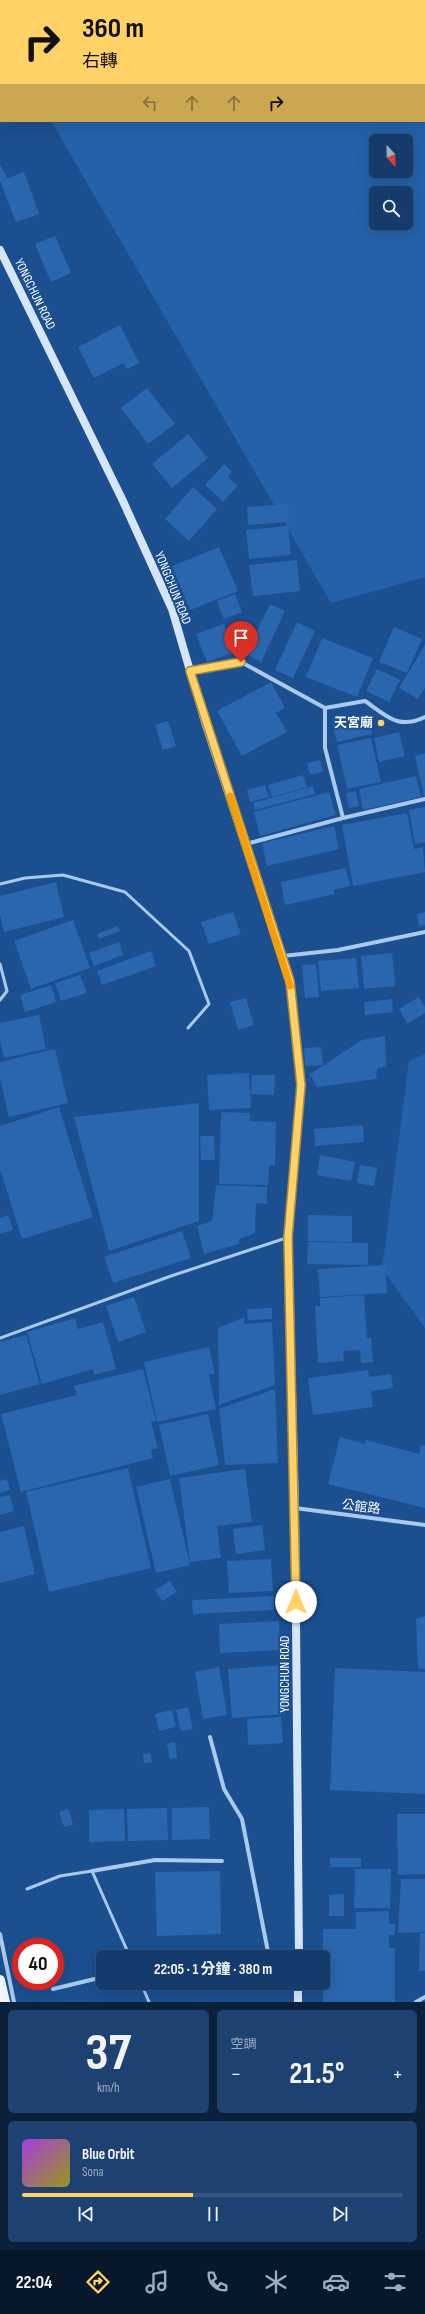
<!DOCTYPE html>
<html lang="zh-TW">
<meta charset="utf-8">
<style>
:root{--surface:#143b6b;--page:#1d4271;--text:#f1f3f6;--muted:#9dadc1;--line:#33557e;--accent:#ffd166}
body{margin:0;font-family:"Sofia Sans Condensed","Noto Sans TC",sans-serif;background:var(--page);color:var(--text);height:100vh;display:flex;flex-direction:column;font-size:15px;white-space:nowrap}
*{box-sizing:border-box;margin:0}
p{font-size:13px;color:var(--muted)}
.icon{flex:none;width:22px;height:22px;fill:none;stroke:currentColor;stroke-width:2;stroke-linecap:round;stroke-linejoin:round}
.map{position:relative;height:2002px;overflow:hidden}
.drawer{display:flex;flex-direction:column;gap:8px;padding:8px;background:#0b203b;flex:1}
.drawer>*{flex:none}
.top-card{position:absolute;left:0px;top:0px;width:425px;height:122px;box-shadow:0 4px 16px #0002,0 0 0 1px var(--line);background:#ffd166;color:#111;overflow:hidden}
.needle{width:26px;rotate:158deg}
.fabs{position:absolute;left:369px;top:134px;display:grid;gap:8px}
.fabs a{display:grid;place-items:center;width:44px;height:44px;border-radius:6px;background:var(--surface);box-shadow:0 4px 16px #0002,0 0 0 1px var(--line);font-size:20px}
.speed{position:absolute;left:12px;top:1938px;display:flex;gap:8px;font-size:20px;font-weight:700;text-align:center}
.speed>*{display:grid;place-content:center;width:52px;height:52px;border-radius:50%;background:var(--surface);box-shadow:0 4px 16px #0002,0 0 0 1px var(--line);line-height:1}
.speed .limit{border:6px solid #d22;background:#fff;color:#111}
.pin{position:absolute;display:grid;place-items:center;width:34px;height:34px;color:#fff;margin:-41px -17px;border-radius:50% 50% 50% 0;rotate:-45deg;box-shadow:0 0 4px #0007}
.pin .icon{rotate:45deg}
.me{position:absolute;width:44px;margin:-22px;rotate:0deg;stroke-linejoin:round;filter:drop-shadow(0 0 3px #0008)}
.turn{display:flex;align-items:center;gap:14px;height:84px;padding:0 16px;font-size:18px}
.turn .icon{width:52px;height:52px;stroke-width:2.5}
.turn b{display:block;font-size:28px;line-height:34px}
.lanes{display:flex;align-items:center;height:38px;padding:0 16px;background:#0003;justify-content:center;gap:20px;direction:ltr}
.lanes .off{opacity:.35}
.big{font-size:30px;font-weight:700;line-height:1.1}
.drawer .card{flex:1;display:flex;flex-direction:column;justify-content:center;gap:6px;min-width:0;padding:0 14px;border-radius:6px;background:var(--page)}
.drawer .dial{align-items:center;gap:0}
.dial b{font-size:52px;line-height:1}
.song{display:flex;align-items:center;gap:12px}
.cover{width:48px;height:48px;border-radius:6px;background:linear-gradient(135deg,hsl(280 70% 55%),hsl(60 70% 35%))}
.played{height:4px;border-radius:2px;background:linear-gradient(90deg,var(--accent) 45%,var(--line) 45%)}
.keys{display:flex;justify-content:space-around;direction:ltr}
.heat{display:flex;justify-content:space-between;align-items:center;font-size:22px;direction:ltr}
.drawer .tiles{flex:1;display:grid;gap:8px;grid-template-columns:1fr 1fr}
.card:last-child{grid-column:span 2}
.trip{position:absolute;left:96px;top:1950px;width:234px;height:40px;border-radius:6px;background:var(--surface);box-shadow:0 4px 16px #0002,0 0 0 1px var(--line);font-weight:700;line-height:40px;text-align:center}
.menu{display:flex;height:64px;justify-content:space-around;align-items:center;background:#08182b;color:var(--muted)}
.menu .icon{width:28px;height:28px}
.menu .current{color:var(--accent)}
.menu b{font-size:18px;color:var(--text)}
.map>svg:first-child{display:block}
.green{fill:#2461a8;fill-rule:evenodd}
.building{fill:#2a66ad}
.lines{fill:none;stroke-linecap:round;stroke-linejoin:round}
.lane{stroke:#a9c9ee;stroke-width:3}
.street{stroke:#a9c9ee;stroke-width:4}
.secondary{stroke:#d6e6fa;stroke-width:8}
.primary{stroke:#f0f6ff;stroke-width:10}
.rail{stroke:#fff;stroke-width:3;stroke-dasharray:7 3;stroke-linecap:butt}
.route-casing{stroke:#a68842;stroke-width:10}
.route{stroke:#ffd166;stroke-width:7}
.slow{stroke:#f59e0b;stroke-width:7}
.poi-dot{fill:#ffd166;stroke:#1b4f8f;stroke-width:1.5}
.labels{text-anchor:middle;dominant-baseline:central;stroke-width:4;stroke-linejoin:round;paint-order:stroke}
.street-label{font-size:13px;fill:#fff;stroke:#1b4f8f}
.poi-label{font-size:13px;font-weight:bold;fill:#fff;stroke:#1b4f8f;text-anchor:end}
</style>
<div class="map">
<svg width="425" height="2002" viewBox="0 0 425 2002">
<rect width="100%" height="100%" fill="#1b4f8f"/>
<path class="green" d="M0,0H425V577L331,603L51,121H424V1H1V24ZM376,141H406V171H376ZM376,193H406V223H376Z
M425,1054V1328L382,1269L409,1061Z"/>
<path class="building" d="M0,164L7,178L0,181Z
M24,172L39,214L16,222L0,181Z
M55,236L71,273L51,282L35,244Z
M120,325L139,363L127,369L124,363L94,378L78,347Z
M147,388L175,424L148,444L121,408Z
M188,434L208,458L172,488L152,464Z
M224,464L232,472L228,477L238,486L223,502L205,485Z
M193,487L217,509L189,541L165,519Z
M288,504L289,522L248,525L247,507Z
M288,526L291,555L249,559L246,530Z
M219,547L238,591L190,610L172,566Z
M297,560L300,591L253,596L249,565Z
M235,594L242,612L224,619L217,601Z
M270,604L285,611L261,662L246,654Z
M297,622L315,631L293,678L275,670Z
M224,624L235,652L207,662L196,634Z
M394,627L422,639L407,673L379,662Z
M322,638L373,658L357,697L306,677Z
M425,645V688L418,699L399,688Z
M377,669L400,680L389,702L366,691Z
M271,682L285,708L276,713L287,732L242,756L217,711Z
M368,716L372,734L337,742L332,724Z
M168,721L176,746L163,750L155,725Z
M399,732L405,756L379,762L374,738Z
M371,738L381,782L347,789L337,745Z
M425,753V796H424L415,756Z
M320,760L323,772L310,775L307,763Z
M303,775L307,787L272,797L268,785Z
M416,776L421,797L363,810L359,789Z
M265,785L269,797L250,802L247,790Z
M313,786L315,794L255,810L253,803Z
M356,791L359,806L349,808L346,793Z
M329,792L336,815L260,836L254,812Z
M425,807V842L415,844L409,810Z
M407,813L414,849L423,847L425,872L353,886L342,825Z
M334,826L339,849L267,866L262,843Z
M346,868L350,886L333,890L335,894L285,905L281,882Z
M56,882L64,917L4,932L0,914V896Z
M233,912L241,934L209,944L201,922Z
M425,912V925L419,926L417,914Z
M73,920L90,968L31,989L14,941Z
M118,926L120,931L99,939L97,934Z
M119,942L123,955L94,966L89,953Z
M151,951L156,966L102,985L97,971Z
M392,953L395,986L364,989L361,956Z
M356,958L359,988L321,991L318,961Z
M316,964L319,997L305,998L302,965Z
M80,975L87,993L61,1001L55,983Z
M51,985L56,1002L25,1012L20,995Z
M419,997L425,1007V1013L407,1024L399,1009Z
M246,998L254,1025L238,1030L230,1002Z
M392,999L393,1012L365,1015L364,1002Z
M39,1015L46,1049L4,1058L0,1041V1023Z
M385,1036L386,1067L377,1068L376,1079L317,1087L310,1074L362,1040Z
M321,1047L323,1065L305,1066L304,1048Z
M55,1049L68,1103L9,1117L0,1079V1062Z
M249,1073L251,1108L209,1110L207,1075Z
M252,1075H275L274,1095L251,1094Z
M199,1103V1221L109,1251L74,1117Z
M59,1107L93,1217L22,1239L0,1169V1126Z
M221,1112L250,1113V1121L276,1122L275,1165H269L268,1185L219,1184Z
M363,1125L364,1142L315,1146L314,1129Z
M200,1136H214L215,1160H201Z
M320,1155L355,1162L351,1181L317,1175Z
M360,1165L377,1168L374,1186L357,1183Z
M216,1185L267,1187V1204L256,1203L255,1233L239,1239V1244L204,1254L197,1226L212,1221Z
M8,1215L13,1230L0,1234V1218Z
M308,1215L352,1216V1242L308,1241Z
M182,1231L191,1258L113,1283L104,1257Z
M308,1242L368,1243V1265L307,1264Z
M385,1265L387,1293L320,1297L318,1269Z
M364,1295L367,1338H371L373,1362L361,1363L360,1350L343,1351L344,1361L318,1363L315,1306H320V1298Z
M134,1297L146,1332L118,1342L106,1306Z
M272,1308V1319L248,1320L247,1309Z
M245,1317L244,1324L272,1322L275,1385L219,1405L218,1328Z
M75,1318L78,1329L103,1322L116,1369L94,1375L93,1369L42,1384L27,1332Z
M26,1335L40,1384L0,1395V1342Z
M209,1347L215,1374L209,1375L216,1409L157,1422L144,1362Z
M143,1369L156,1421L151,1422L158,1448L151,1450L153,1458L21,1492L1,1414L77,1395L74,1386Z
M368,1370L369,1377L391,1374L393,1388L371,1391L373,1407L313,1415L308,1378Z
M275,1389L278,1463L225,1465L219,1409Z
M208,1414L219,1465L170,1476L159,1425Z
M340,1437L365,1444L366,1440L419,1454L421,1445L425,1446V1508L328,1484Z
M128,1468L151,1568L49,1592L26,1492Z
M245,1469L252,1522L217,1526L221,1558L190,1562L179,1478Z
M7,1479L10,1490L0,1493V1481Z
M170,1479L190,1565L156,1573L136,1487Z
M10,1495L14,1511L0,1515V1497Z
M262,1525L265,1550L236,1554L233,1529Z
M24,1526L35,1574L0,1583V1532Z
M271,1559L273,1591L229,1593L227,1561Z
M170,1581L177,1592L162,1601L155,1590Z
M274,1596V1610L193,1614L192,1600Z
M425,1616V1669L418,1668L416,1619Z
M279,1621L280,1650L220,1653L219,1624Z
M280,1665L284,1714L232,1718L228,1669Z
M219,1667L227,1715L203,1719L195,1672Z
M335,1668L425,1672V1794L330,1790Z
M188,1707L193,1729L181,1731L176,1710Z
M172,1710L176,1727L159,1731L155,1714Z
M281,1717L283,1743L248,1745L247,1719Z
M175,1742L177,1758L170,1759L167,1744Z
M150,1753L152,1762L144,1763L143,1754Z
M209,1807L210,1839L172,1840V1808Z
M167,1808L168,1840L128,1841L127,1809Z
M68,1809L73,1824L64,1827L59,1812Z
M124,1809L125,1841L89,1842V1810Z
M397,1814H425V1874L398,1875Z
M330,1858H361V1867H330Z
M355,1869H391L390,1908H354Z
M220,1871L221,1934L157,1936L155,1872Z
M401,1879H425V1932L398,1933Z
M344,1894V1916H329V1895Z
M389,1911V1924H395V1935H389V1948H395V2002H323V1929H356V1912Z
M420,1933H425V1971H419Z
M196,1983H218V1984L196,1986Z"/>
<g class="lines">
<path class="lane" d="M0,884L25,878L63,875L125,892L189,951L209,1004L188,1028
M0,964L7,991L0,1000
M0,1338L171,1276L286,1238
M27,1889L60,1876L92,1871L130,1957
M141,1983L149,2002"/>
<path class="street" d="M190,670L241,662L325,708L365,701C387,716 398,730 425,717
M343,818L425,799
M246,844L343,818L325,748V708
M283,956L338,950L425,932
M295,1508L425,1525
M210,1737L224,1789L242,1819L269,1957
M92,1871L155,1860L222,1861
M0,1934L14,2002
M53,1989L103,1977
M416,2002L425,1997"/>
<path class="secondary" d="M0,250L122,499L172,609L205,722L290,981L301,1085L288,1237L295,1508L299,1957
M298,2002V1983"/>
<path class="primary" d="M0,1980L5,2002"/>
<path class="rail" d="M123,0L124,1"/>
</g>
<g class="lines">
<defs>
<path id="route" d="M241,662L190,671L290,981L301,1085L288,1237L296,1602"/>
</defs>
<use href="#route" class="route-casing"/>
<use href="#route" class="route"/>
<path class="slow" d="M230,796L290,986"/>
</g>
<circle class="poi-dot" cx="381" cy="723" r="4"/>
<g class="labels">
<g class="street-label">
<text transform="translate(35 294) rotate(64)">YONGCHUN ROAD</text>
<text transform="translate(173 588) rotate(68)">YONGCHUN ROAD</text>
<text transform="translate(361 1507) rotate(7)">公館路</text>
<text transform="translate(285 1674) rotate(-90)">YONGCHUN ROAD</text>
</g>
<g class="poi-label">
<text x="373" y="723">天宮廟</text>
</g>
</g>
</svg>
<div class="fabs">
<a><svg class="needle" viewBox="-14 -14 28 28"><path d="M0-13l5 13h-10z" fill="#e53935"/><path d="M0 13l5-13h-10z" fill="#9dadc1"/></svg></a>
<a><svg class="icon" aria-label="search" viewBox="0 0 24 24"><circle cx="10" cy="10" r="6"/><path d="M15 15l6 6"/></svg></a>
</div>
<div class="speed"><div class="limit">40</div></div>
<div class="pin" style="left:241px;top:662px;background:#d93025"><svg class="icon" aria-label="arrive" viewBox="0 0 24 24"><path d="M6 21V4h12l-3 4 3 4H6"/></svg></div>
<svg class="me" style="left:296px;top:1602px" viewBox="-20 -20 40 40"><circle r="19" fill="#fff"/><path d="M0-13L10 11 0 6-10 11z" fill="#ffd166"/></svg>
<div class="trip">22:05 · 1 分鐘 · 380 m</div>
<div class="top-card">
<div class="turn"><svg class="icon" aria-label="right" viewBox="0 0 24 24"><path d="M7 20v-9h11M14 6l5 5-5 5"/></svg><div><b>360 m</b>右轉</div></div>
<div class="lanes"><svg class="icon off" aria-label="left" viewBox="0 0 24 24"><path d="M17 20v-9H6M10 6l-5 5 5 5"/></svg><svg class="icon off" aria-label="ahead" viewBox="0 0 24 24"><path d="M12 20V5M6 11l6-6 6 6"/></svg><svg class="icon off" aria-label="ahead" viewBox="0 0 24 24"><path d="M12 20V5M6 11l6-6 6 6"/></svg><svg class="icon" aria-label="right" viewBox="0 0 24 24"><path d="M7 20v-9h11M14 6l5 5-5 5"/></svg></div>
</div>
</div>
<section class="drawer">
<div class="tiles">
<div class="card dial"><b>37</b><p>km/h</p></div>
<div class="card"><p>空調</p>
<div class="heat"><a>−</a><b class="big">21.5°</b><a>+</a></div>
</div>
<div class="card">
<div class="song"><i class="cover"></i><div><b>Blue Orbit</b><p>Sona</p></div></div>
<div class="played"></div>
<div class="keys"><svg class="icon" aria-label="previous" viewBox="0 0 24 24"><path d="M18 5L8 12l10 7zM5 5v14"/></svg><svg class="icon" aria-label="pause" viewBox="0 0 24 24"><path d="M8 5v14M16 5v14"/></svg><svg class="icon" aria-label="next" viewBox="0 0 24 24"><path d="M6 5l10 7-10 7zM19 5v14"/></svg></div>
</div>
</div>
</section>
<nav class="menu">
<b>22:04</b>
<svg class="icon current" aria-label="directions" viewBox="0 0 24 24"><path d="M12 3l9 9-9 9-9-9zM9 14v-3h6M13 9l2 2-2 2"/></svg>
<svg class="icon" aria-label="music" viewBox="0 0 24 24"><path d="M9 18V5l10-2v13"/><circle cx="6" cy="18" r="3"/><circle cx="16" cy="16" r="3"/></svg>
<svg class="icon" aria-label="phone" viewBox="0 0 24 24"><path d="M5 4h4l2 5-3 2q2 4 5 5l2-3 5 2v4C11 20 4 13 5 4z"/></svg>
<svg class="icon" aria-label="climate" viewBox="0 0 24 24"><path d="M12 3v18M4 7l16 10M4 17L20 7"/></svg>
<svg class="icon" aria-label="car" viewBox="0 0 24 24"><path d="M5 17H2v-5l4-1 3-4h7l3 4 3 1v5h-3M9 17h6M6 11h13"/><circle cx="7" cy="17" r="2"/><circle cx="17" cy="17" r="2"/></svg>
<svg class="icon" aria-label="filters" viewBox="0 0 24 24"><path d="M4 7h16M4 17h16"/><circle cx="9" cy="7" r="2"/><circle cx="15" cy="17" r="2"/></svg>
</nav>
